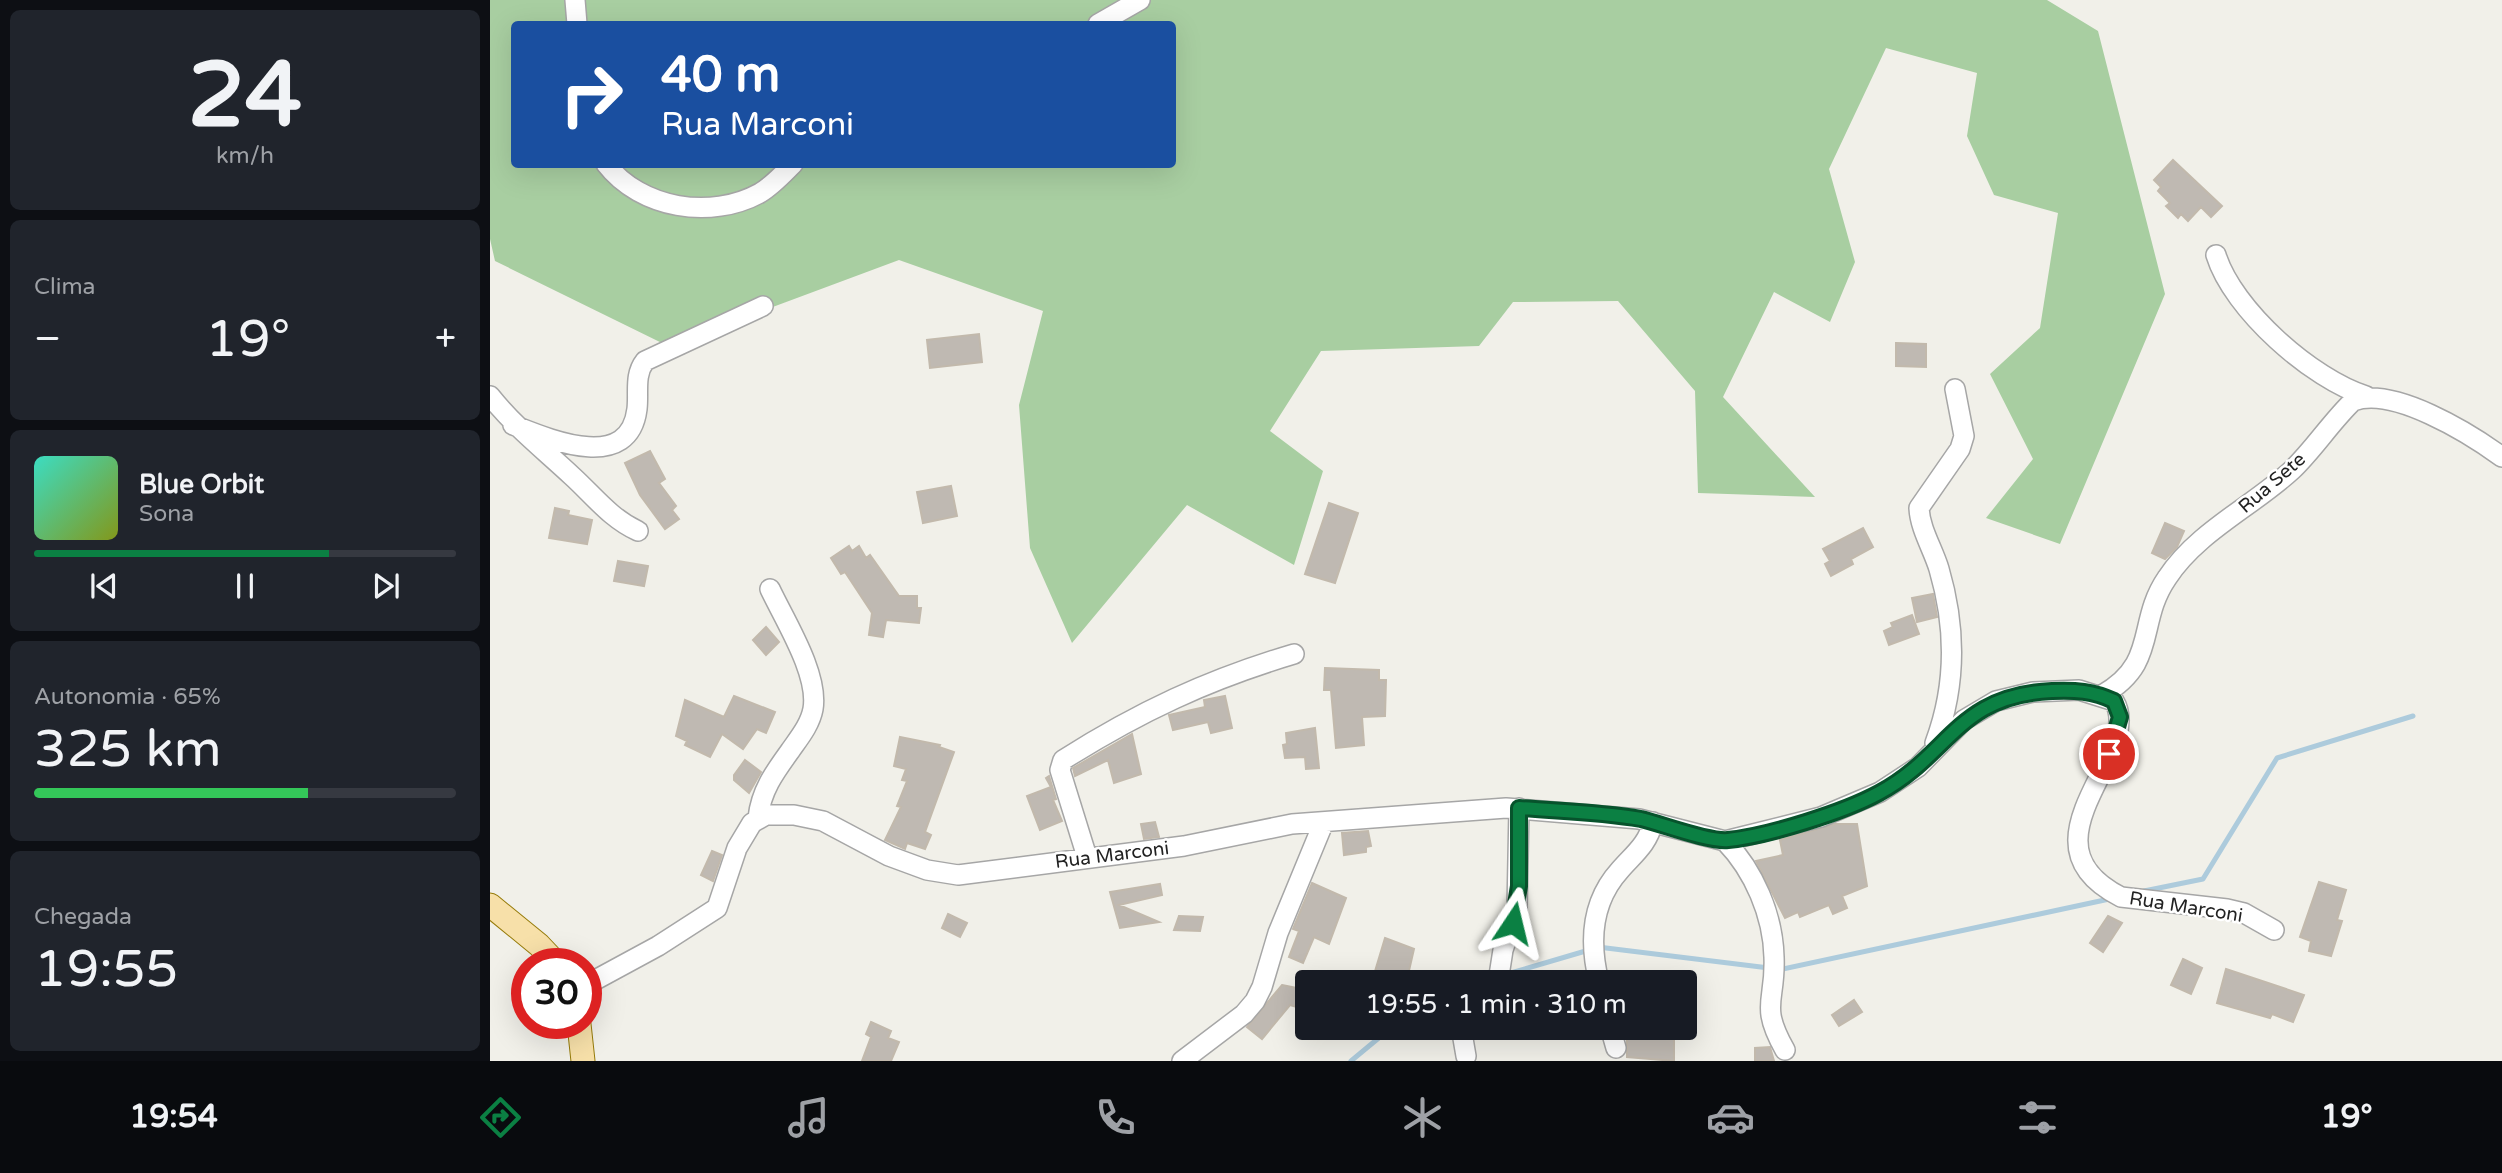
<!DOCTYPE html>
<html lang="pt">
<meta charset="utf-8">
<style>
:root{--surface:#171b24;--page:#20242c;--text:#f1f3f6;--muted:#9ea1a6;--line:#363941;--accent:#0b8043}
body{margin:0;font-family:"Varela Round",sans-serif;background:var(--page);color:var(--text);height:100vh;display:flex;flex-direction:column;font-size:26px;white-space:nowrap}
*{box-sizing:border-box;margin:0}
p{font-size:23px;color:var(--muted)}
.icon{flex:none;width:38px;height:38px;fill:none;stroke:currentColor;stroke-width:2;stroke-linecap:round;stroke-linejoin:round}
.map{position:relative;flex:1;overflow:hidden}
.sheet{display:flex;flex-direction:column;gap:10px;padding:10px;background:#0d0f14;width:490px}
.sheet>*{flex:none}
.guide{position:absolute;left:21px;top:21px;width:665px;height:147px;border-radius:7px;box-shadow:0 7px 28px #0002;background:#1a4fa0;color:#fff;overflow:hidden}
.speed{position:absolute;left:21px;top:948px;display:flex;gap:14px;font-size:35px;font-weight:700;text-align:center}
.speed>*{display:grid;place-content:center;width:91px;height:91px;border-radius:50%;background:var(--surface);box-shadow:0 7px 28px #0002;line-height:1}
.speed .limit{border:10px solid #d22;background:#fff;color:#111}
.pin{position:absolute;display:grid;place-items:center;width:60px;height:60px;color:#fff;margin:-30px;border:4px solid #fff;border-radius:50%;box-shadow:0 2px 7px #0007}
.me{position:absolute;width:77px;margin:-38px;rotate:10deg;stroke-linejoin:round;filter:drop-shadow(0 0 5px #0008)}
.turn{display:flex;align-items:center;gap:24px;height:147px;padding:0 35px;font-size:32px}
.turn .icon{width:91px;height:91px;stroke-width:2.5}
.turn b{display:block;font-size:49px;line-height:60px}
.big{font-size:52px;font-weight:600;line-height:1.1}
.sheet .tile{flex:1;display:flex;flex-direction:column;justify-content:center;gap:10px;min-width:0;padding:0 24px;border-radius:10px;background:var(--page)}
.sheet .dial{align-items:center;gap:0}
.dial b{font-size:91px;line-height:1}
.song{display:flex;align-items:center;gap:21px}
.cover{width:84px;height:84px;border-radius:10px;background:linear-gradient(135deg,hsl(170 70% 55%),hsl(70 70% 35%))}
.played{height:7px;border-radius:4px;background:linear-gradient(90deg,var(--accent) 70%,var(--line) 70%)}
.keys{display:flex;justify-content:space-around;direction:ltr}
.heat{display:flex;justify-content:space-between;align-items:center;font-size:38px;direction:ltr}
.charge{height:10px;border-radius:5px;background:linear-gradient(90deg,#34c759 65%,var(--line) 0)}
.trip{position:absolute;left:805px;top:970px;width:402px;height:70px;border-radius:7px;background:var(--surface);box-shadow:0 7px 28px #0002;font-weight:600;line-height:70px;text-align:center}
.tabs{display:flex;height:112px;justify-content:space-around;align-items:center;background:#090b0e;color:var(--muted)}
.tabs .icon{width:49px;height:49px}
.tabs .current{color:var(--accent)}
.tabs b{font-size:32px;color:var(--text)}
main{display:flex;flex:1;min-height:0}
.map>svg:first-child{display:block}
.forest{fill:#a8cea1;fill-rule:evenodd}
.lines{fill:none;stroke-linecap:round;stroke-linejoin:round}
.stream{stroke:#adcbdc;stroke-width:5}
.building{fill:#bfb9b2;stroke:#c2b9ac;stroke-width:2}
.minor-casing{stroke:#a6a6a6;stroke-width:22}
.major-casing{stroke:#967b09;stroke-width:25}
.minor{stroke:#fff;stroke-width:19}
.major{stroke:#f7e0a9;stroke-width:23}
.route-casing{stroke:#07532c;stroke-width:18}
.route{stroke:#0b8043;stroke-width:12}
.labels{text-anchor:middle;dominant-baseline:central;stroke-width:5;stroke-linejoin:round;paint-order:stroke}
.street-label{font-size:19px;fill:#222;stroke:#fff}
</style>
<main>
<section class="sheet">
<div class="tile dial"><b>24</b><p>km/h</p></div>
<div class="tile"><p>Clima</p>
<div class="heat"><a>−</a><b class="big">19°</b><a>+</a></div>
</div>
<div class="tile">
<div class="song"><i class="cover"></i><div><b>Blue Orbit</b><p>Sona</p></div></div>
<div class="played"></div>
<div class="keys"><svg class="icon" aria-label="previous" viewBox="0 0 24 24"><path d="M18 5L8 12l10 7zM5 5v14"/></svg><svg class="icon" aria-label="pause" viewBox="0 0 24 24"><path d="M8 5v14M16 5v14"/></svg><svg class="icon" aria-label="next" viewBox="0 0 24 24"><path d="M6 5l10 7-10 7zM19 5v14"/></svg></div>
</div>
<div class="tile"><p>Autonomia · 65%</p><b class="big">325 km</b><div class="charge"></div></div>
<div class="tile"><p>Chegada</p><b class="big">19:55</b></div>
</section>
<div class="map">
<svg width="2012" height="1061" viewBox="0 0 2012 1061">
<rect width="100%" height="100%" fill="#f1f0e9"/>
<path class="forest" d="M0,0H1557L1608,31L1675,294L1570,544L1496,518L1543,459L1500,374L1550,328L1568,213L1504,195L1477,136L1487,73L1396,48L1339,169L1365,262L1340,322L1284,292L1233,397L1325,497L1208,493L1205,391L1128,301L1023,302L989,346L831,351L780,431L833,471L804,565L697,505L582,643L540,548L529,405L553,311L409,260L178,346L5,261L0,239ZM24,24H682V164H24Z"/>
<g class="lines">
<path class="stream" d="M1654,891L1713,879L1787,758L1923,716
M1108,947L1279,968
M1288,970L1624,898
M1014,975L1099,950
M992,982L1005,978
M861,1061L902,1027"/>
</g>
<path class="building" d="M1683,160L1732,206L1721,217L1711,207L1698,221L1691,214L1688,218L1676,206L1680,203L1668,191L1671,187L1664,180Z
M489,334L492,362L440,368L437,340Z
M1406,343L1436,344V367L1406,366Z
M160,451L175,479L169,483L186,506L182,510L189,519L175,529L150,495L135,463Z
M461,486L467,516L433,523L427,492Z
M839,503L868,513L845,583L815,574Z
M65,508L79,511L78,515L102,520L97,544L59,538Z
M1675,523L1694,531L1687,547L1675,559L1662,553Z
M1373,528L1383,547L1361,559L1363,564L1341,576L1335,564L1340,561L1333,549Z
M359,546L362,551L369,546L376,558L380,555L409,596H427V608H431L429,623L396,620L393,637L379,635L382,613L355,572L351,574L341,558Z
M128,561L158,566L154,586L124,581Z
M1443,594L1447,617L1427,622L1422,598Z
M1422,615L1429,634L1399,645L1394,631L1403,627L1401,623Z
M276,627L289,642L276,655L263,640Z
M835,668L889,670V680H896L895,716L872,717L874,745L846,748L841,690H834Z
M244,696L285,712L276,733L267,729L253,749L232,734L220,757L195,745L197,741L186,736L195,700L234,717Z
M735,696L742,728L721,733L718,722L683,730L679,715L715,707L714,700Z
M825,728L829,768L816,769L815,757L795,758L793,745L797,744L796,733Z
M642,734L651,774L624,783L618,760L585,776L583,768Z
M410,737L450,745L449,747L464,752L435,832L441,835L435,849L417,843L415,849L395,840L411,807L407,806L417,781L412,780L416,769L404,766Z
M255,760L271,772L259,793L244,780V775Z
M559,776L566,799L563,800L572,821L550,830L537,796L561,787L556,778Z
M665,822L669,837L654,839L651,824Z
M1345,824H1367L1377,886L1352,896L1357,908L1343,914L1339,905L1310,917L1308,912L1295,918L1266,861L1293,855L1290,840Z
M878,831L881,846L876,847V852L854,855L852,833Z
M222,851L232,855L223,881L211,875Z
M1829,882L1856,890L1847,920L1852,921L1841,956L1819,951L1821,941L1810,937Z
M822,883L856,898L839,944L824,937L813,963L799,957L809,931L803,929Z
M670,884L672,895L629,905L669,922L630,928L620,892Z
M458,914L477,923L470,937L452,928Z
M689,916L713,917L710,931L684,930Z
M1618,916L1632,923L1613,952L1600,943Z
M895,938L924,949L918,975L914,973L911,982L883,978Z
M1693,959L1712,968L1701,994L1681,985Z
M1736,969L1814,995L1803,1022L1782,1014L1780,1018L1727,1003Z
M792,985L817,990V1010L800,1005L772,1039L757,1027Z
M1364,1000L1372,1012L1349,1026L1342,1015Z
M381,1022L401,1031L398,1038L409,1042L401,1061H372L381,1037L376,1034Z
M1137,1027H1184V1061L1137,1057Z
M1280,1047L1284,1061H1265V1048Z"/>
<g class="lines">
<defs>
<path id="minor" d="M85,0L87,24
M608,24L650,0
M116,164C151,209 221,220 270,193C282,186 293,174 303,164
M1726,255C1743,310 1822,379 1876,396
M0,396C25,427 53,449 82,476C104,496 120,518 148,531
M23,425C61,440 139,473 147,409C149,392 144,375 155,361L273,306
M1612,695C1669,663 1646,623 1677,578C1707,532 1763,506 1802,470C1824,449 1841,422 1863,401C1903,386 1979,433 2012,457
M1445,743C1466,687 1466,627 1449,569C1443,549 1430,529 1429,508L1470,449L1474,436L1465,389
M268,818C271,791 284,773 300,751C309,738 320,725 323,709C329,674 295,621 280,589
M1235,841C1264,871 1283,915 1284,957C1286,1002 1269,1004 1295,1050
M597,857L570,770L573,760C649,712 717,680 804,654
M1008,982L1013,950L1027,908L1029,808
M1109,982C1099,942 1101,902 1130,870C1144,854 1158,844 1163,822
M96,985L168,946L227,908L247,848L262,823L276,815H304L333,821L399,856L437,870L468,875L694,846L802,824L1016,808L1149,819L1235,841L1331,817L1390,792L1428,767L1474,720L1506,701L1543,692L1589,690L1624,701C1656,754 1523,842 1631,897L1737,909L1754,913L1784,930
M971,1027L976,1056
M1120,1027L1126,1048
M692,1061L754,1014L765,1001L772,987L788,933L833,824"/>
<path id="major" d="M0,905L49,945L67,964
M89,1024L93,1061"/>
</defs>
<use href="#minor" class="minor-casing"/>
<use href="#major" class="major-casing"/>
<use href="#minor" class="minor"/>
<use href="#major" class="major"/>
</g>
<g class="lines">
<defs>
<path id="route" d="M1023,923L1029,886V808C1070,811 1111,812 1151,819C1172,824 1219,842 1238,840C1278,836 1354,812 1389,793C1460,755 1467,695 1562,691C1585,690 1603,691 1624,701L1630,717L1619,754"/>
</defs>
<use href="#route" class="route-casing"/>
<use href="#route" class="route"/>
</g>
<g class="labels">
<g class="street-label">
<text transform="translate(1782 483) rotate(-41)">Rua Sete</text>
<text transform="translate(622 855) rotate(-7)">Rua Marconi</text>
<text transform="translate(1696 907) rotate(9)">Rua Marconi</text>
</g>
</g>
</svg>
<div class="speed"><div class="limit">30</div></div>
<div class="pin" style="left:1619px;top:754px;background:#d93025"><svg class="icon" aria-label="arrive" viewBox="0 0 24 24"><path d="M6 21V4h12l-3 4 3 4H6"/></svg></div>
<svg class="me" style="left:1023px;top:923px" viewBox="-20 -20 40 40"><path d="M0-17L14 15 0 8-14 15z" fill="#0b8043" stroke="#fff" stroke-width="4"/></svg>
<div class="trip">19:55 · 1 min · 310 m</div>
<div class="guide">
<div class="turn"><svg class="icon" aria-label="right" viewBox="0 0 24 24"><path d="M7 20v-9h11M14 6l5 5-5 5"/></svg><div><b>40 m</b>Rua Marconi</div></div>
</div>
</div>
</main>
<nav class="tabs">
<b>19:54</b>
<svg class="icon current" aria-label="directions" viewBox="0 0 24 24"><path d="M12 3l9 9-9 9-9-9zM9 14v-3h6M13 9l2 2-2 2"/></svg>
<svg class="icon" aria-label="music" viewBox="0 0 24 24"><path d="M9 18V5l10-2v13"/><circle cx="6" cy="18" r="3"/><circle cx="16" cy="16" r="3"/></svg>
<svg class="icon" aria-label="phone" viewBox="0 0 24 24"><path d="M5 4h4l2 5-3 2q2 4 5 5l2-3 5 2v4C11 20 4 13 5 4z"/></svg>
<svg class="icon" aria-label="climate" viewBox="0 0 24 24"><path d="M12 3v18M4 7l16 10M4 17L20 7"/></svg>
<svg class="icon" aria-label="car" viewBox="0 0 24 24"><path d="M5 17H2v-5l4-1 3-4h7l3 4 3 1v5h-3M9 17h6M6 11h13"/><circle cx="7" cy="17" r="2"/><circle cx="17" cy="17" r="2"/></svg>
<svg class="icon" aria-label="filters" viewBox="0 0 24 24"><path d="M4 7h16M4 17h16"/><circle cx="9" cy="7" r="2"/><circle cx="15" cy="17" r="2"/></svg>
<b>19°</b>
</nav>
